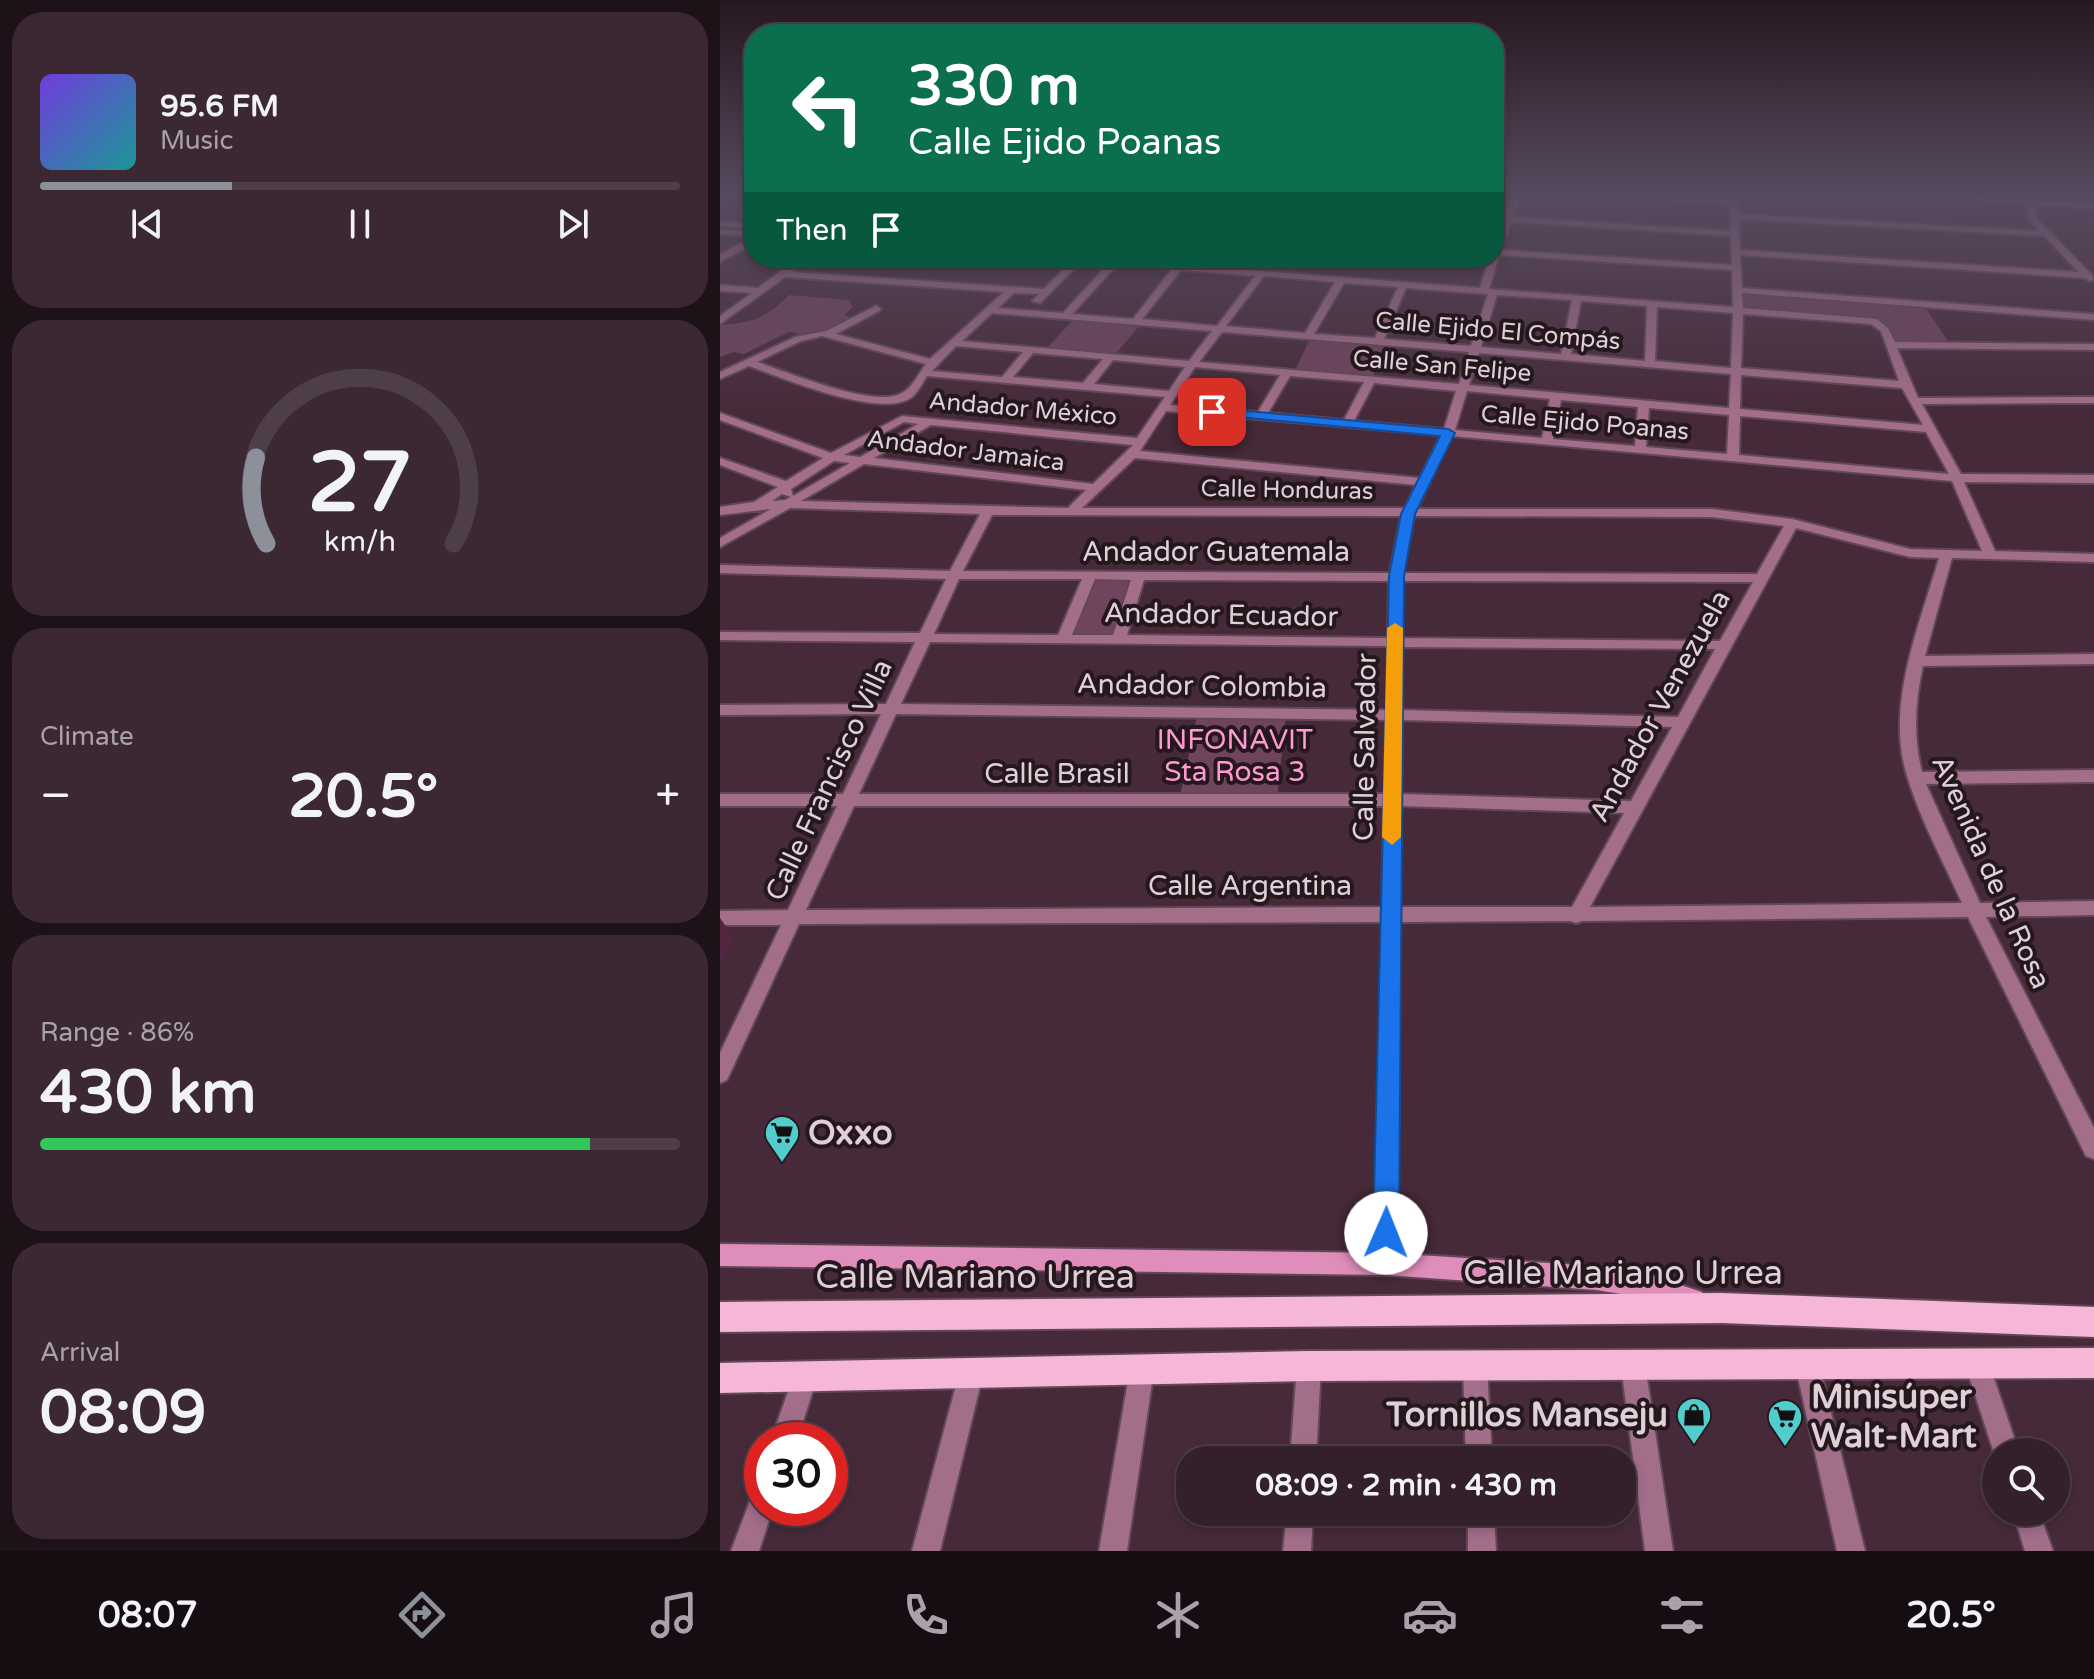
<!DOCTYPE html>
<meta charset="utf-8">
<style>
:root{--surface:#34202b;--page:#3c2833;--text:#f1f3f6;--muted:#a9a3a9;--line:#4e3e47;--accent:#8c9099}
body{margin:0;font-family:"Varela Round",sans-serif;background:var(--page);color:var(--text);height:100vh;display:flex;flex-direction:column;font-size:30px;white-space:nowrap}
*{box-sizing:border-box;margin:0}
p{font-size:26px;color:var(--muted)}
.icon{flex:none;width:44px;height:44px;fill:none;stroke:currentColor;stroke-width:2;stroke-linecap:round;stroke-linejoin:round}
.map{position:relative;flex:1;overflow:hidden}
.drawer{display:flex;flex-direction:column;gap:12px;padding:12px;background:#1d1218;width:720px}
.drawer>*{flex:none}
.hud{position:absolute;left:24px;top:24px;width:760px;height:244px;border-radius:32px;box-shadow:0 4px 12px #0003,0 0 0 2px var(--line);background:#0b6e4f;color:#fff;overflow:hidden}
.controls{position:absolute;left:1262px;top:1438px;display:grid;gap:16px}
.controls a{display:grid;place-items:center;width:88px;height:88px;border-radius:50%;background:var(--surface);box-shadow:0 4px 12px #0003,0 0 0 2px var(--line);font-size:40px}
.speed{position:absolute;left:24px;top:1422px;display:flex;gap:16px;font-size:40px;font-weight:700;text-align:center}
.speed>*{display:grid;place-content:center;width:104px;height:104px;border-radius:50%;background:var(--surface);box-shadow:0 4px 12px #0003,0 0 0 2px var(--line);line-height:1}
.speed .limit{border:12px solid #d22;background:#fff;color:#111}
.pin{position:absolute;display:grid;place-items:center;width:68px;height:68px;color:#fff;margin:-34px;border-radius:16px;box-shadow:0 4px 12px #0006}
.me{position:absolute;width:88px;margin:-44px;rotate:1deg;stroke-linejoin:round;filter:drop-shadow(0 0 6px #0008)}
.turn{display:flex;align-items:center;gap:28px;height:168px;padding:0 32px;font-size:36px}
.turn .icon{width:104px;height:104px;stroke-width:2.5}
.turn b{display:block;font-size:56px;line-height:68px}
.then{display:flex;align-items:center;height:76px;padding:0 32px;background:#0003;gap:16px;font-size:30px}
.big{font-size:60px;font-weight:700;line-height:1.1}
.drawer .widget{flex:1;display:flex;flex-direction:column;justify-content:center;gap:12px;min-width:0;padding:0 28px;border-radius:32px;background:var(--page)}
.drawer .dial{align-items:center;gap:0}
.dial svg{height:208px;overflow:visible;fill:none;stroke:var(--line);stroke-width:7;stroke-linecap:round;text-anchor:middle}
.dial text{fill:var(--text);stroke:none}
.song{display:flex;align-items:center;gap:24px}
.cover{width:96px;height:96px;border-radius:12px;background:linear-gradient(135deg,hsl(260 70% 55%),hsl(180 70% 35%))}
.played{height:8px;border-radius:4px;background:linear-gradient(90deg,var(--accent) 30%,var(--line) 30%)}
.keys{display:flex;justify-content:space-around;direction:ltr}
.heat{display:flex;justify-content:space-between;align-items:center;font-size:44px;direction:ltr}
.charge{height:12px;border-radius:6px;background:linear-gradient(90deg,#34c759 86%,var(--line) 0)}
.trip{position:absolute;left:456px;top:1446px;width:460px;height:80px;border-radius:32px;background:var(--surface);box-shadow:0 4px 12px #0003,0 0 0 2px var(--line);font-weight:700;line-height:80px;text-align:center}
.dock{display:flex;height:128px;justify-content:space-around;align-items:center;background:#150d11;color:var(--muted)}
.dock .icon{width:56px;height:56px}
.dock .selected{color:var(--accent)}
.dock b{font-size:36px;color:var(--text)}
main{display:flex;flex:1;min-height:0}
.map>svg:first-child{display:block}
.green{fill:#6f445c}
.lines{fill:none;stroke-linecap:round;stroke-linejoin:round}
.lane-casing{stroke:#624856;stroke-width:4}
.street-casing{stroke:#624856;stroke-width:4}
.secondary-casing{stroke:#624856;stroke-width:4}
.primary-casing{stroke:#624856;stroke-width:4}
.lane{fill:#a26e8a;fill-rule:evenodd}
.street{fill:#a26e8a;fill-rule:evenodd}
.secondary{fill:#df8dba;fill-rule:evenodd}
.primary{fill:#f6b6d8;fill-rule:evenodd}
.shaded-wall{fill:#552642}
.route{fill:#1a73e8;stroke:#114b97;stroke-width:2}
.slow{fill:#f59e0b}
.labels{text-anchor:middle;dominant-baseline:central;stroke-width:8;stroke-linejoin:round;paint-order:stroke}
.far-street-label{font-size:24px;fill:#e1cfd8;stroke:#24171e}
.street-label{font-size:28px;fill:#e1cfd8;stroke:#24171e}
.park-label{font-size:28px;fill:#fe99d1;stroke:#24171e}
.near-poi-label{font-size:34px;font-weight:bold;fill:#e1cfd8;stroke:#24171e;text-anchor:start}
.near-street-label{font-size:34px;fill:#e1cfd8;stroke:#24171e}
</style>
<main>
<section class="drawer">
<div class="widget">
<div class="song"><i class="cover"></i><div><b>95.6 FM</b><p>Music</p></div></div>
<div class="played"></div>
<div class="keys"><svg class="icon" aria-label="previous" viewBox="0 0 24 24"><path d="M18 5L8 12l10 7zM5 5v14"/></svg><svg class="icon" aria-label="pause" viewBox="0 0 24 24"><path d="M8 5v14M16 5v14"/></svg><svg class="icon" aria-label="next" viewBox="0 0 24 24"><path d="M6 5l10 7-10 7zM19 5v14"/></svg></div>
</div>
<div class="widget dial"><svg viewBox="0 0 100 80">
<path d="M14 69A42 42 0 1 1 86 69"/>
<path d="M14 69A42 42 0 0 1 10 36" stroke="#8c9099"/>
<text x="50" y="56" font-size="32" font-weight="700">27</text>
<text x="50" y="72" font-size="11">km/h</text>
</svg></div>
<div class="widget"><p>Climate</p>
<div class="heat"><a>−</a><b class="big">20.5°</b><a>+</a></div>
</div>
<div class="widget"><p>Range · 86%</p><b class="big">430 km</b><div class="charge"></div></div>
<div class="widget"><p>Arrival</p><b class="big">08:09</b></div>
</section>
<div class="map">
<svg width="1374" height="1551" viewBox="0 0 1374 1551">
<rect width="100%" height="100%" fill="#462a39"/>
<path class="green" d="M1022,292L1205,307L1230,344H1171L1156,320L1145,318L1022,309Z
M69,295L129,300L133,307L124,315L134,319L106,331L85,335L69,332L24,354L14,352L0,357V325C32,323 46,318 69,295Z
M354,319L420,325L393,357L324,351Z
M590,339L665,343L653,376L575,370Z
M370,575H419L398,640H343Z
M478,712L566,713L557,800H459Z"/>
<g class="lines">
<defs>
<path id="lane" d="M0,222L34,224V228L0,226Z"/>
<path id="street" d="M793,195H801L793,217L1011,231L1010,205L883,195L1010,200V195H1018L1019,214L1319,231L1309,220L1307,204L1198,195L1307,199L1306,195H1314V200L1374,204V208L1315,205L1317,219L1373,276V280L1370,281L1365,278L1020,255L1022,288L1374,314V320L1022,293L1023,308L1157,319L1168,328L1175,342L1374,344V350L1177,348L1198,398L1374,397V403L1202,404L1241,474L1374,475V483L1244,482L1275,551L1374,554V562L1232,558L1205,656L1374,654V664L1203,666C1195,701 1193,737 1202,772L1374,770V782L1206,784L1260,903L1374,901V915L1266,917L1374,1128V1159L1366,1156L1248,917L862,921L856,923L850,921L680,922L677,1264L674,1272L666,1275L658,1272L655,1264L662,922L79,924L7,1080L0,1083V1053L61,925H0V911L68,910L117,806H0V794H123L161,714L0,715V705L166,704L195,642L0,640V632L200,633L226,579L0,573V565L230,571L260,514L70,508L0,547V538L51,509L0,515V507L34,502L58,487L0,465V458L66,481L103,458L0,420V413L111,453L182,416L417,438L445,397L207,376C203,382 198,392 192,397C162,420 63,378 29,366L0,379V372L75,337L106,331L156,306L161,309L159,311L116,334L210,359L284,292L65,277L0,324V316L32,293L0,291V285L38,288L79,258H89L72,272L324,289L351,262L335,258H373L760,288L769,258H774V245L783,221L774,220V216H785ZM1019,219L1324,236L1359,272L1020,250ZM791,222L1011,236L1012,265L781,250ZM779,255L1012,270L1013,307L769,289ZM361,262L388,264L343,313L278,308L294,293L319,294L312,301L320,303ZM397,265L452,269L413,319L352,314ZM461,270L535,276L497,326L422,319ZM544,276L615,282L585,333L506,326ZM624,283L678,287L655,338L594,334ZM686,288L768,294L751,346L664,339ZM777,295L852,300L841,354L761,347ZM861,301L927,306L925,361L851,354ZM937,307L1013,313L1011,368L935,361ZM272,313L492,331L469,361L242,341ZM1023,314L1151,324L1161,331L1179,381L1021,368ZM502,332L749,352L739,384L479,362ZM102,336L206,364C199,373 192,388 182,393C155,409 68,372 37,362L81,341ZM236,346L303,352L282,377L212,371ZM313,353L383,359L363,383L293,377ZM759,353L1011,374L1009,408L749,385ZM393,360L465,367L449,391L374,384ZM475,367L560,375L538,412L450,405ZM1021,375L1182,388L1203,425L1020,409ZM570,376L644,382L624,420L548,413ZM654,383L736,391L724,429L634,421ZM747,391L830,399L822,438L735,430ZM841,400L918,407L915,446L833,439ZM929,408L1009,415L1007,454L926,447ZM446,411L721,435L700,478L420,451ZM1020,416L1206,432L1229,474L1019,455ZM184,422L198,424L140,457L124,455ZM211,425L413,445L373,484L154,458ZM732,436L1232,481L1262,551L1190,549L1072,519L992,509H697ZM415,458L696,485L685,508H362ZM114,461L130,463L73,496L71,489ZM144,464L366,490L348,508L81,501ZM62,494L71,497L65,500L52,501ZM272,515L681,516L670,573L243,571ZM694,516L992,517L1064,526L1037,574L683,573ZM1076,528L1190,557L1219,558C1199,627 1164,708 1188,779C1201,821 1224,863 1242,903L870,907ZM239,579H362L338,635L214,634ZM375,579L411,580L393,635H352ZM424,580L669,581L668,638L407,635ZM683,581L1033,582L1000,641L682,638ZM210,642L668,646L667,710L181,704ZM682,647L995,649L958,717L682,710ZM176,714L666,720L665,794H139ZM682,720L952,727L911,801L681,794ZM134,806H664L662,907L86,910ZM681,806L904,813L852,907H680Z
M0,230L34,232V243L0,262V255L34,236L0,234Z
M1087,1352L1096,1355L1099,1364L1145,1551H1117L1075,1364L1078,1355Z
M1257,1352L1266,1355L1299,1452H1276V1459L1245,1364L1248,1355Z
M913,1353L922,1356L925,1365L953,1551H925L901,1365L904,1356Z
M589,1354L598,1357L601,1366L596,1460H570L577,1366L580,1357Z
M755,1354L764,1357L767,1366L772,1460H746L743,1366L746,1357Z
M422,1357L431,1360L434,1369L407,1551H379L410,1369L413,1360Z
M251,1362L260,1365L263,1374L220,1551H192L239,1374L242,1365Z
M85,1366L94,1369L97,1378L77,1440H51L76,1369Z
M42,1489V1508H53L39,1551H11L33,1493Z
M567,1512H593L591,1551H563Z
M748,1512H774L776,1551H748Z
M1293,1512H1319L1333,1551H1305Z"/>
<path id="secondary" d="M0,1244L666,1253L877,1266L930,1275L982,1292L986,1300L982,1308L974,1312L930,1299L877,1290L666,1275L0,1266Z"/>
<path id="primary" d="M1002,1293L1374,1307V1337L1002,1323L0,1332V1302Z
M1374,1348V1378L589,1381L0,1393V1363L589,1351Z"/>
</defs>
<use href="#lane" class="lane-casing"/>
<use href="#street" class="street-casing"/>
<use href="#secondary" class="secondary-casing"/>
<use href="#primary" class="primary-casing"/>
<use href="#lane" class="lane"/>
<use href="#street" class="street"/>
<use href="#secondary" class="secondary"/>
<use href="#primary" class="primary"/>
</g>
<path class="shaded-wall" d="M0,918L14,938L0,965Z"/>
<linearGradient id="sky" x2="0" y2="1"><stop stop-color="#26171f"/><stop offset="0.47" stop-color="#574a5f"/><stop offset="1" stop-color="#574a5f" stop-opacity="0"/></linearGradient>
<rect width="1374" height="413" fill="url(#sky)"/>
<path class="route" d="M492,408L728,429L735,433L695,514L684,576L679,1233L675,1242L666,1245L657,1242L653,1233L669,576L681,514L720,436L487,414V409Z"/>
<path class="slow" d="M675,623L683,628L681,837L672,845L662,837L667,628Z"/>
<defs>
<symbol id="supermarket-pin" viewBox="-11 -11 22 30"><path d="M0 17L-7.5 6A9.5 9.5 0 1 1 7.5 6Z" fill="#52cdce" stroke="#24171e"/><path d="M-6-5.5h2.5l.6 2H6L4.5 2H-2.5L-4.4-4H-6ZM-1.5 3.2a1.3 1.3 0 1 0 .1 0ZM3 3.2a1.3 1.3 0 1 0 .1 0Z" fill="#111"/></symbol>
<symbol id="shop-pin" viewBox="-11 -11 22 30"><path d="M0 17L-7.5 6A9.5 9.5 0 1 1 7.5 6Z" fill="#52cdce" stroke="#24171e"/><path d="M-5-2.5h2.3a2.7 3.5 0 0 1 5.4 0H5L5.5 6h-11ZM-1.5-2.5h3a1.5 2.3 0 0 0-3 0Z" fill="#111"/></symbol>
</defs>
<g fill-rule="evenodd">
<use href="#supermarket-pin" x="42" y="1113" width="40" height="54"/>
<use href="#shop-pin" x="954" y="1395" width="40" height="54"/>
<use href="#supermarket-pin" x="1045" y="1397" width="40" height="54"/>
</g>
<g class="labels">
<g class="far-street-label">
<text transform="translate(778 331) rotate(5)">Calle Ejido El Compás</text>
<text transform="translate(722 366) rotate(5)">Calle San Felipe</text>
<text transform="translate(303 409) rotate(5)">Andador México</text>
<text transform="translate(865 423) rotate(5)">Calle Ejido Poanas</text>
<text transform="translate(246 451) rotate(7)">Andador Jamaica</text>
<text transform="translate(567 490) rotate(1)">Calle Honduras</text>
</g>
<g class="street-label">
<text x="496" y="552">Andador Guatemala</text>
<text transform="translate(501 615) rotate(1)">Andador Ecuador</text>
<text transform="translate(482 686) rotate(1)">Andador Colombia</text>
<text transform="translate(940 706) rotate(-61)">Andador Venezuela</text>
<text transform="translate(645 747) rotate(-89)">Calle Salvador</text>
<text x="337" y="774">Calle Brasil</text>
<text transform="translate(109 780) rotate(-65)">Calle Francisco Villa</text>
<text transform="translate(1271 872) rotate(66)">Avenida de la Rosa</text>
<text x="530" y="886">Calle Argentina</text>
</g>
<g class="park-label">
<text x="515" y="740">INFONAVIT<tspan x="515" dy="32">Sta Rosa 3</tspan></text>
</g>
<g class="near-poi-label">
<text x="88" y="1133">Oxxo</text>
<text x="1091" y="1397">Minisúper<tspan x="1091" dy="39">Walt-Mart</tspan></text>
<text x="948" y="1415" text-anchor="end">Tornillos Manseju</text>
</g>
<g class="near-street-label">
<text x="903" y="1273">Calle Mariano Urrea</text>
<text x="255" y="1277">Calle Mariano Urrea</text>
</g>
</g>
</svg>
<div class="controls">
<a><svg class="icon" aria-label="search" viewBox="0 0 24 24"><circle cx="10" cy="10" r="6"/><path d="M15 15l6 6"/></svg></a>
</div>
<div class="speed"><div class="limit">30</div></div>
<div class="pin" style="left:492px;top:412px;background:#d93025"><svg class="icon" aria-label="arrive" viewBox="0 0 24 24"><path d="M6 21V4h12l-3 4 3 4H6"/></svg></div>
<svg class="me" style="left:666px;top:1233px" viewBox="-20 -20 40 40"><circle r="19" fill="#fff"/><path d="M0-13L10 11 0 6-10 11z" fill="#1a73e8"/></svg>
<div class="trip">08:09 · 2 min · 430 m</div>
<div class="hud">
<div class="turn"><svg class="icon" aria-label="left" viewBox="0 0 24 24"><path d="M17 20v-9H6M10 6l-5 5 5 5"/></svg><div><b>330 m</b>Calle Ejido Poanas</div></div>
<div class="then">Then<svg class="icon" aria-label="arrive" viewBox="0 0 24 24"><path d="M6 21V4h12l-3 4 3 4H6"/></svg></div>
</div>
</div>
</main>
<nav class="dock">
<b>08:07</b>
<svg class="icon selected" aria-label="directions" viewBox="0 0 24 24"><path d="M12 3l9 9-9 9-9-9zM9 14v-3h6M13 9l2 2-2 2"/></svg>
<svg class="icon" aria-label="music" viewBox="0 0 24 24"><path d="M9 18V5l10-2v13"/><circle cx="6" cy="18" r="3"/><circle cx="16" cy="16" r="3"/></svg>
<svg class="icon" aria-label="phone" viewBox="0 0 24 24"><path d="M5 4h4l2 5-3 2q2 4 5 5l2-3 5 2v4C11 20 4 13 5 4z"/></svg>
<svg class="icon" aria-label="climate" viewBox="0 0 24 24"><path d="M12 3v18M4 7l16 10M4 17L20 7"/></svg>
<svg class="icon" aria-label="car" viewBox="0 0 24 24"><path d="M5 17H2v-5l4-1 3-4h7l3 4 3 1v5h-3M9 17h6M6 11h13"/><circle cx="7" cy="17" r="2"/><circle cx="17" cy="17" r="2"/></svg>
<svg class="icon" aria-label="filters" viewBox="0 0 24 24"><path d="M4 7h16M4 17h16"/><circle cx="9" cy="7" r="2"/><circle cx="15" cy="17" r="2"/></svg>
<b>20.5°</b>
</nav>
